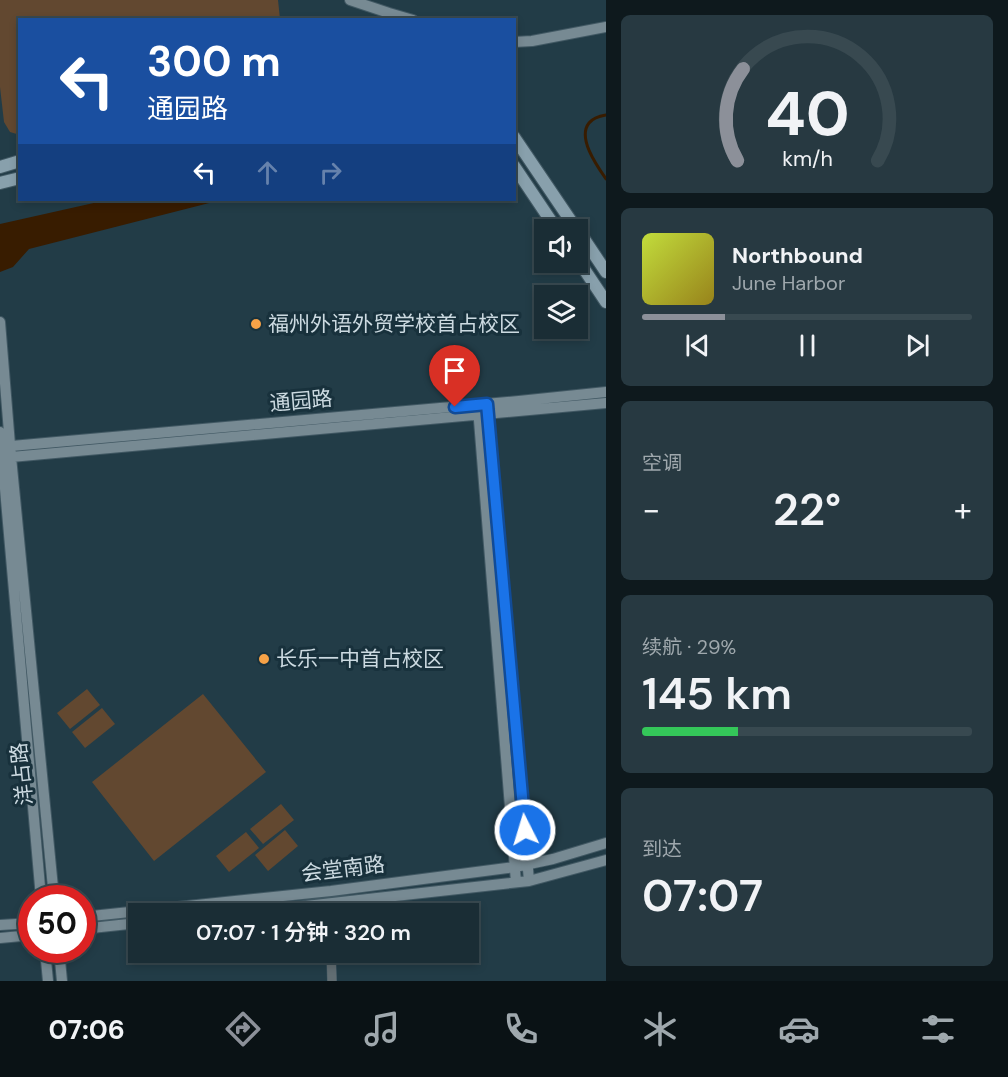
<!DOCTYPE html>
<html lang="zh">
<meta charset="utf-8">
<style>
:root{--surface:#1a2d35;--page:#273941;--text:#f1f3f6;--muted:#9fa8ad;--line:#384950;--accent:#8c9099}
body{margin:0;font-family:"DM Sans","Noto Sans SC",sans-serif;background:var(--page);color:var(--text);height:100vh;display:flex;flex-direction:column;font-size:22px;white-space:nowrap}
*{box-sizing:border-box;margin:0}
p{font-size:20px;color:var(--muted)}
.icon{flex:none;width:33px;height:33px;fill:none;stroke:currentColor;stroke-width:2;stroke-linecap:round;stroke-linejoin:round}
.map{position:relative;flex:1;overflow:hidden}
.details{display:flex;flex-direction:column;gap:15px;padding:15px;background:#0e191d;width:402px}
.details>*{flex:none}
.banner{position:absolute;left:18px;top:18px;width:498px;height:183px;border-radius:0px;box-shadow:0 3px 9px #0003,0 0 0 2px var(--line);background:#1a4fa0;color:#fff;overflow:hidden}
.tools{position:absolute;left:534px;top:219px;display:grid;gap:12px}
.tools a{display:grid;place-items:center;width:54px;height:54px;border-radius:0px;background:var(--surface);box-shadow:0 3px 9px #0003,0 0 0 2px var(--line);font-size:30px}
.speed{position:absolute;left:18px;top:885px;display:flex;gap:12px;font-size:30px;font-weight:700;text-align:center}
.speed>*{display:grid;place-content:center;width:78px;height:78px;border-radius:50%;background:var(--surface);box-shadow:0 3px 9px #0003,0 0 0 2px var(--line);line-height:1}
.speed .limit{border:9px solid #d22;background:#fff;color:#111}
.pin{position:absolute;display:grid;place-items:center;width:51px;height:51px;color:#fff;margin:-62px -26px;border-radius:50% 50% 50% 0;rotate:-45deg;box-shadow:0 0 6px #0007}
.pin .icon{rotate:45deg}
.me{position:absolute;width:66px;margin:-33px;rotate:355deg;stroke-linejoin:round;filter:drop-shadow(0 0 4px #0008)}
.turn{display:flex;align-items:center;gap:21px;height:126px;padding:0 30px;font-size:27px}
.turn .icon{width:78px;height:78px;stroke-width:2.5}
.turn b{display:block;font-size:42px;line-height:51px}
.lanes{display:flex;align-items:center;height:57px;padding:0 30px;background:#0003;justify-content:center;gap:30px;direction:ltr}
.lanes .off{opacity:.35}
.big{font-size:45px;font-weight:600;line-height:1.1}
.details .tile{flex:1;display:flex;flex-direction:column;justify-content:center;gap:9px;min-width:0;padding:0 21px;border-radius:9px;background:var(--page)}
.details .dial{align-items:center;gap:0}
.dial svg{height:156px;overflow:visible;fill:none;stroke:var(--line);stroke-width:7;stroke-linecap:round;text-anchor:middle}
.dial text{fill:var(--text);stroke:none}
.song{display:flex;align-items:center;gap:18px}
.cover{width:72px;height:72px;border-radius:9px;background:linear-gradient(135deg,hsl(70 70% 55%),hsl(50 70% 35%))}
.played{height:6px;border-radius:3px;background:linear-gradient(90deg,var(--accent) 25%,var(--line) 25%)}
.keys{display:flex;justify-content:space-around;direction:ltr}
.heat{display:flex;justify-content:space-between;align-items:center;font-size:33px;direction:ltr}
.charge{height:9px;border-radius:4px;background:linear-gradient(90deg,#34c759 29%,var(--line) 0)}
.trip{position:absolute;left:128px;top:903px;width:351px;height:60px;border-radius:0px;background:var(--surface);box-shadow:0 3px 9px #0003,0 0 0 2px var(--line);font-weight:600;line-height:60px;text-align:center}
.dock{display:flex;height:96px;justify-content:space-around;align-items:center;background:#0a1215;color:var(--muted)}
.dock .icon{width:42px;height:42px}
.dock .current{color:var(--accent)}
.dock b{font-size:27px;color:var(--text)}
main{display:flex;flex:1;min-height:0}
.map>svg:first-child{display:block}
.green{fill:#624830}
.water{fill:#381c00}
.lines{fill:none;stroke-linecap:round;stroke-linejoin:round}
.stream{stroke:#381c00;stroke-width:3}
.tertiary-casing{stroke:#415863;stroke-width:10}
.secondary-casing{stroke:#415863;stroke-width:12}
.primary-casing{stroke:#415863;stroke-width:14}
.tertiary{stroke:#616d72;stroke-width:9}
.secondary{stroke:#778a93;stroke-width:10}
.primary{stroke:#88a0ac;stroke-width:12}
.route-casing{stroke:#114b97;stroke-width:15}
.route{stroke:#1a73e8;stroke-width:10}
.poi-dot{fill:#f6a247;stroke:#18313c;stroke-width:2}
.labels{text-anchor:middle;dominant-baseline:central;stroke-width:6;stroke-linejoin:round;paint-order:stroke}
.poi-label{font-size:21px;fill:#ccdae1;stroke:#18313c;text-anchor:start}
.street-label{font-size:21px;fill:#ccdae1;stroke:#18313c}
</style>
<main>
<div class="map">
<svg width="606" height="981" viewBox="0 0 606 981">
<rect width="100%" height="100%" fill="#223c47"/>
<path class="green" d="M0,0H278L280,19L20,20V135L10,132L4,122L0,87Z
M87,689L100,705L70,729L57,713Z
M203,694L266,772L154,861L92,782Z
M102,708L115,724L85,748L72,732Z
M281,804L294,820L263,844L250,829Z
M285,830L298,846L268,871L255,855Z
M246,832L259,848L229,872L216,856Z"/>
<path class="water" d="M107,200H221L29,249L13,267L0,272V224Z"/>
<g class="lines">
<path class="stream" d="M606,115C600,116 593,118 589,123C577,138 597,166 606,179"/>
<defs>
<path id="tertiary" d="M331,952L332,981"/>
<path id="secondary" d="M350,0L389,13L413,20
M514,42L532,41L606,27
M0,322L11,457L54,898
M478,408L516,882
M488,409L529,881
M0,432L41,898
M0,447L519,401L606,392
M0,458L606,403
M233,914L529,881L606,860
M82,917L331,891L515,867L553,859L606,843
M0,925L32,923
M82,929L138,923
M0,938L32,935
M45,950L48,981
M59,950L62,981"/>
<path id="primary" d="M514,137L577,230
M514,166L557,230
M0,167L20,161
M0,183L20,178
M578,230L606,272
M578,260L606,302"/>
</defs>
<use href="#tertiary" class="tertiary-casing"/>
<use href="#secondary" class="secondary-casing"/>
<use href="#primary" class="primary-casing"/>
<use href="#tertiary" class="tertiary"/>
<use href="#secondary" class="secondary"/>
<use href="#primary" class="primary"/>
</g>
<g class="lines">
<defs>
<path id="route" d="M455,407L487,404L525,830"/>
</defs>
<use href="#route" class="route-casing"/>
<use href="#route" class="route"/>
</g>
<g class="poi-dot">
<circle cx="256" cy="324" r="6"/>
<circle cx="264" cy="659" r="6"/>
</g>
<g class="labels">
<g class="poi-label">
<text x="268" y="324">福州外语外贸学校首占校区</text>
<text x="276" y="659">长乐一中首占校区</text>
</g>
<g class="street-label">
<text transform="translate(301 401) rotate(-5)">通园路</text>
<text transform="translate(22 774) rotate(-96)">洋占路</text>
<text transform="translate(343 869) rotate(-7)">会堂南路</text>
</g>
</g>
</svg>
<div class="tools">
<a><svg class="icon" aria-label="sound" viewBox="0 0 24 24"><path d="M4 9h4l5-4v14l-5-4H4zM17 9q2 3 0 6"/></svg></a>
<a><svg class="icon" aria-label="layers" viewBox="0 0 24 24"><path d="M12 4l9 5-9 5-9-5zM3 14l9 5 9-5"/></svg></a>
</div>
<div class="speed"><div class="limit">50</div></div>
<div class="pin" style="left:455px;top:407px;background:#d93025"><svg class="icon" aria-label="arrive" viewBox="0 0 24 24"><path d="M6 21V4h12l-3 4 3 4H6"/></svg></div>
<svg class="me" style="left:525px;top:830px" viewBox="-20 -20 40 40"><circle r="17" fill="#1a73e8" stroke="#fff" stroke-width="3"/><path d="M0-11L8 9 0 5-8 9z" fill="#fff"/></svg>
<div class="trip">07:07 · 1 分钟 · 320 m</div>
<div class="banner">
<div class="turn"><svg class="icon" aria-label="left" viewBox="0 0 24 24"><path d="M17 20v-9H6M10 6l-5 5 5 5"/></svg><div><b>300 m</b>通园路</div></div>
<div class="lanes"><svg class="icon" aria-label="left" viewBox="0 0 24 24"><path d="M17 20v-9H6M10 6l-5 5 5 5"/></svg><svg class="icon off" aria-label="ahead" viewBox="0 0 24 24"><path d="M12 20V5M6 11l6-6 6 6"/></svg><svg class="icon off" aria-label="right" viewBox="0 0 24 24"><path d="M7 20v-9h11M14 6l5 5-5 5"/></svg></div>
</div>
</div>
<section class="details">
<div class="tile dial"><svg viewBox="0 0 100 80">
<path d="M14 69A42 42 0 1 1 86 69"/>
<path d="M14 69A42 42 0 0 1 17 22" stroke="#8c9099"/>
<text x="50" y="56" font-size="32" font-weight="700">40</text>
<text x="50" y="72" font-size="11">km/h</text>
</svg></div>
<div class="tile">
<div class="song"><i class="cover"></i><div><b>Northbound</b><p>June Harbor</p></div></div>
<div class="played"></div>
<div class="keys"><svg class="icon" aria-label="previous" viewBox="0 0 24 24"><path d="M18 5L8 12l10 7zM5 5v14"/></svg><svg class="icon" aria-label="pause" viewBox="0 0 24 24"><path d="M8 5v14M16 5v14"/></svg><svg class="icon" aria-label="next" viewBox="0 0 24 24"><path d="M6 5l10 7-10 7zM19 5v14"/></svg></div>
</div>
<div class="tile"><p>空调</p>
<div class="heat"><a>−</a><b class="big">22°</b><a>+</a></div>
</div>
<div class="tile"><p>续航 · 29%</p><b class="big">145 km</b><div class="charge"></div></div>
<div class="tile"><p>到达</p><b class="big">07:07</b></div>
</section>
</main>
<nav class="dock">
<b>07:06</b>
<svg class="icon current" aria-label="directions" viewBox="0 0 24 24"><path d="M12 3l9 9-9 9-9-9zM9 14v-3h6M13 9l2 2-2 2"/></svg>
<svg class="icon" aria-label="music" viewBox="0 0 24 24"><path d="M9 18V5l10-2v13"/><circle cx="6" cy="18" r="3"/><circle cx="16" cy="16" r="3"/></svg>
<svg class="icon" aria-label="phone" viewBox="0 0 24 24"><path d="M5 4h4l2 5-3 2q2 4 5 5l2-3 5 2v4C11 20 4 13 5 4z"/></svg>
<svg class="icon" aria-label="climate" viewBox="0 0 24 24"><path d="M12 3v18M4 7l16 10M4 17L20 7"/></svg>
<svg class="icon" aria-label="car" viewBox="0 0 24 24"><path d="M5 17H2v-5l4-1 3-4h7l3 4 3 1v5h-3M9 17h6M6 11h13"/><circle cx="7" cy="17" r="2"/><circle cx="17" cy="17" r="2"/></svg>
<svg class="icon" aria-label="filters" viewBox="0 0 24 24"><path d="M4 7h16M4 17h16"/><circle cx="9" cy="7" r="2"/><circle cx="15" cy="17" r="2"/></svg>
</nav>
